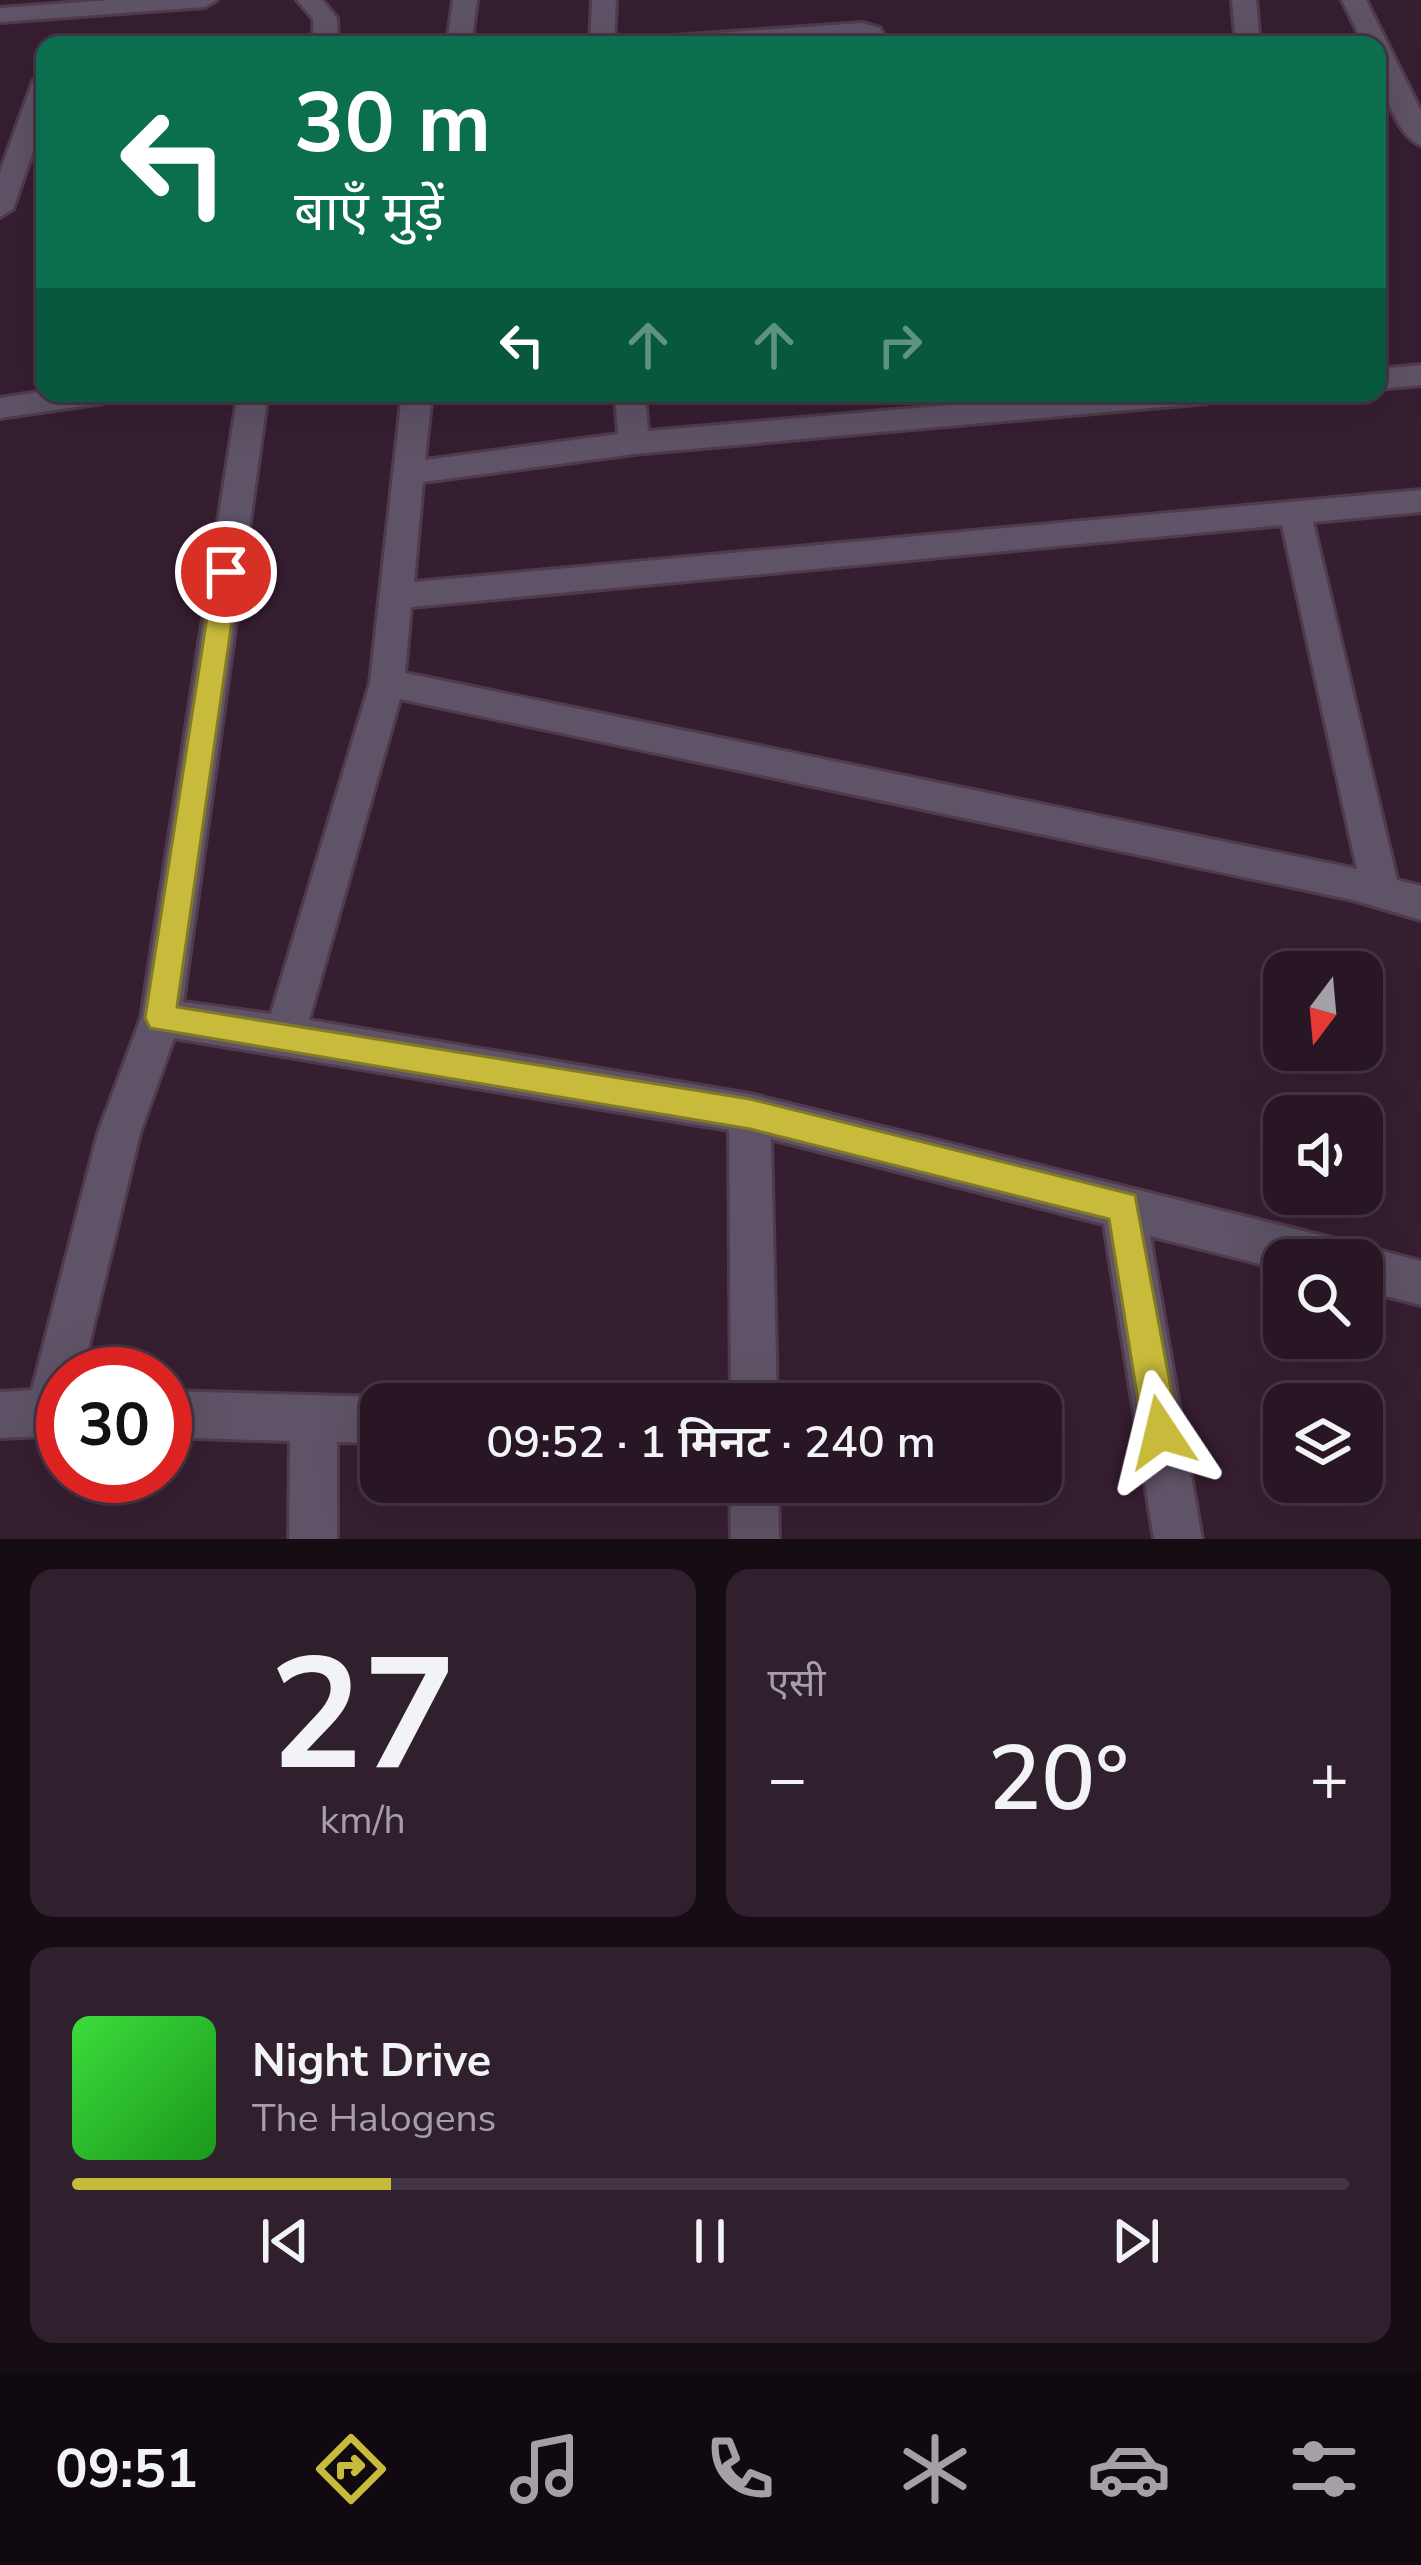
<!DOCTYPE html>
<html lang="hi">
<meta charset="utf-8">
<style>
:root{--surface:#281625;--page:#301f2d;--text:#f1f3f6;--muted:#a59fa7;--line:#443542;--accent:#c8bb3b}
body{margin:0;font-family:"Nunito Sans","Noto Sans Devanagari",sans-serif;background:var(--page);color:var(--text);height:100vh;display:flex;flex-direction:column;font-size:45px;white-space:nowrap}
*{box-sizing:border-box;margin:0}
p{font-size:39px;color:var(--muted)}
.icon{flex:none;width:66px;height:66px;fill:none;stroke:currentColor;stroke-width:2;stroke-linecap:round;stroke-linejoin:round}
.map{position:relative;height:1539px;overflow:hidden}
.sheet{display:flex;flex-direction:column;gap:30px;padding:30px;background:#160c14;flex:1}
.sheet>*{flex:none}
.guide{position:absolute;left:36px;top:36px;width:1350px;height:366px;border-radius:24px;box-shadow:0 12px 48px #0002,0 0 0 3px var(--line);background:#0b6e4f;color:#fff;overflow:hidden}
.needle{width:78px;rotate:196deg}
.buttons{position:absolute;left:1263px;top:951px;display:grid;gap:24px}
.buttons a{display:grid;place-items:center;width:120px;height:120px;border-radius:24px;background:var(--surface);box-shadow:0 12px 48px #0002,0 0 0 3px var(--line);font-size:60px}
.speed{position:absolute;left:36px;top:1347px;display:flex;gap:24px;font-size:60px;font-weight:700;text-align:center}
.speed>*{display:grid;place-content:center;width:156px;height:156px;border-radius:50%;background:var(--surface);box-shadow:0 12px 48px #0002,0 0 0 3px var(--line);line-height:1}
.speed .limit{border:18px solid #d22;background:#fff;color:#111}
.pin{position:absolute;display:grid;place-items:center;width:102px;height:102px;color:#fff;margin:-51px;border:6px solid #fff;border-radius:50%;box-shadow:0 3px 12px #0007}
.me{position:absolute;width:132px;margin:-66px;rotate:350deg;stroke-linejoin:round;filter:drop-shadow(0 0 9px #0008)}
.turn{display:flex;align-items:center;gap:42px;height:252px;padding:0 60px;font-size:54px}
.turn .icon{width:156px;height:156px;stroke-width:2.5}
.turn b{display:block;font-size:84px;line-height:102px}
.lanes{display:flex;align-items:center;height:114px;padding:0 60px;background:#0003;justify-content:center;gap:60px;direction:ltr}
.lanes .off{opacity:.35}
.big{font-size:90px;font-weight:600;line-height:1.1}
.sheet .tile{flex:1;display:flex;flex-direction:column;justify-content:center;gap:18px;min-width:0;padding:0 42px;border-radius:24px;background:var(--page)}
.sheet .dial{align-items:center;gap:0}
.dial b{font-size:156px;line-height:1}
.song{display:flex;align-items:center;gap:36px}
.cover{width:144px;height:144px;border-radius:18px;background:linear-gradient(135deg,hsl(120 70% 55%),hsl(120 70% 35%))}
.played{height:12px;border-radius:6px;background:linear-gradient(90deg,var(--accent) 25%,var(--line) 25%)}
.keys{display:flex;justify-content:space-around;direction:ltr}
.heat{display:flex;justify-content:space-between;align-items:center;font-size:66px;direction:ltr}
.sheet .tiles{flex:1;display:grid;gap:30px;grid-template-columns:1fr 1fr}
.tile:last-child{grid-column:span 2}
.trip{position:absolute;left:360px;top:1383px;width:702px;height:120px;border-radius:24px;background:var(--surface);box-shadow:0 12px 48px #0002,0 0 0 3px var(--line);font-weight:600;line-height:120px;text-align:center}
.tab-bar{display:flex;height:192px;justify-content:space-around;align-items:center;background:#10090f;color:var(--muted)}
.tab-bar .icon{width:84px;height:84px}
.tab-bar .active{color:var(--accent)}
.tab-bar b{font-size:54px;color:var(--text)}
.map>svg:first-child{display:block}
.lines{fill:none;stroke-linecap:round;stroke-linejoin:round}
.street-casing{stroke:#513a4c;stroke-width:6}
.street{fill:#5f5367;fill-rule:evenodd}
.route{fill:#c8bb3b;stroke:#827a26;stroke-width:3}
</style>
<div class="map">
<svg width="1421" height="1539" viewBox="0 0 1421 1539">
<rect width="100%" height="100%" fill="#361e31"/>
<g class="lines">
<defs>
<path id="street" d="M110,0H217L205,7L0,22V8Z
M297,0H322L337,18L338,45H314L313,19Z
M453,0H477L471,45H447Z
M592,0H616L614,45H590Z
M1232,0H1256L1260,45H1236Z
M1342,0H1366L1421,111V145C1393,135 1377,72 1377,45H1364Z
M862,23L880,28L889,45H865L861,37L632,45L644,38Z
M45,74V117L13,209L0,217V172L33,81Z
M1421,365V385L1377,389V369Z
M45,391V393H118L103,403L0,418V398Z
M238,393H268L183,1002L271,1014L370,683L402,393H432L425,460L618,434L615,393H645L648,431L1091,393H1222L1207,403L634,454L423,482L414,582L1421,490V512L1313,522L1397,880L1421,886V920L1353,900L400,699L309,1020L750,1094L1332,1238L1350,1251L1362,1246L1421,1261V1305L1362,1290V1260H1284V1270L1150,1236L1202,1539H1154L1104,1224L771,1139L777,1404H731L729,1130L174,1038L140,1133L82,1374H63V1435L0,1438V1392L32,1390L98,1133L141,1018ZM1282,525L1357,869L405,673L411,607Z
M165,1391L381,1397L398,1404H381V1443L337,1442V1539H289L290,1441L165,1437Z
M730,1482H778L779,1539H731Z"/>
</defs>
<use href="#street" class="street-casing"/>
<use href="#street" class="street"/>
</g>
<path class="route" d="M226,563L239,572L177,1007L750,1099L1135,1195L1179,1432L1174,1445L1161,1450L1149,1445L1143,1432L1109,1219L750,1129L150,1028L145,1018L214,572Z"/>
</svg>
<div class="buttons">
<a><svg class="needle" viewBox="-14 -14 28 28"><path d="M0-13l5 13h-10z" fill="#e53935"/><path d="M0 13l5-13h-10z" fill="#a59fa7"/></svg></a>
<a><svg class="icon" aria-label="sound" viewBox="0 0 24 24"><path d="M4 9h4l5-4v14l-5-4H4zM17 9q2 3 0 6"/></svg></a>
<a><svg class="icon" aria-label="search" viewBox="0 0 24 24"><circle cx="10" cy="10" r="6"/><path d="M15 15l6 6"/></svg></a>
<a><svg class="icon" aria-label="layers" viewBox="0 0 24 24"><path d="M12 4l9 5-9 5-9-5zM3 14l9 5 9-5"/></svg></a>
</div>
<div class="speed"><div class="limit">30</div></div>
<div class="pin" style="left:226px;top:572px;background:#d93025"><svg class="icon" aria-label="arrive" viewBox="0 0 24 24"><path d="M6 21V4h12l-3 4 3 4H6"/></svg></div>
<svg class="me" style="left:1161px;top:1432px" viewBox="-20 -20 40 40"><path d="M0-17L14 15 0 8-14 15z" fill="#c8bb3b" stroke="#fff" stroke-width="4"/></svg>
<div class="trip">09:52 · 1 मिनट · 240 m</div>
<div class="guide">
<div class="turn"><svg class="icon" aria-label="left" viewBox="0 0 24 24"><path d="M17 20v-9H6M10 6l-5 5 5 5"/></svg><div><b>30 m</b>बाएँ मुड़ें</div></div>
<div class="lanes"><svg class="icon" aria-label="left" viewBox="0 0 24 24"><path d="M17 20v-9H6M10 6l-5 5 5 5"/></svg><svg class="icon off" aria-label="ahead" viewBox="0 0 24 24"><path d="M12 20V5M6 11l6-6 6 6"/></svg><svg class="icon off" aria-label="ahead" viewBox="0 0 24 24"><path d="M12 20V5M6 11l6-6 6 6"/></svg><svg class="icon off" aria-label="right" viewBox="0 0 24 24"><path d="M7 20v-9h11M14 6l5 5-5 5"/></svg></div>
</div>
</div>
<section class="sheet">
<div class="tiles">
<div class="tile dial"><b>27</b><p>km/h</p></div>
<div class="tile"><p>एसी</p>
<div class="heat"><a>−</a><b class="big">20°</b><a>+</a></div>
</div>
<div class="tile">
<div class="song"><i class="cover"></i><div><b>Night Drive</b><p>The Halogens</p></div></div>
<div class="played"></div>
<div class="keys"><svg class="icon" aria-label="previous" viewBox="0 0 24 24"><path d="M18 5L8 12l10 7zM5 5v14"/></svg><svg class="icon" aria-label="pause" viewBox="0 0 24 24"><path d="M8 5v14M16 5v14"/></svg><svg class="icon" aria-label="next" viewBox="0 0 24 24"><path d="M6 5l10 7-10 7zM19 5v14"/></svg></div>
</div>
</div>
</section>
<nav class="tab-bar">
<b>09:51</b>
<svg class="icon active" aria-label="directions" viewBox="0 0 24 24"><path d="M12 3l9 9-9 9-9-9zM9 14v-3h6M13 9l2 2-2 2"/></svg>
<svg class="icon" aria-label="music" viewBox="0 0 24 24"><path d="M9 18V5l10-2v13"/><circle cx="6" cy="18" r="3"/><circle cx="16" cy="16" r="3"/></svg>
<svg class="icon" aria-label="phone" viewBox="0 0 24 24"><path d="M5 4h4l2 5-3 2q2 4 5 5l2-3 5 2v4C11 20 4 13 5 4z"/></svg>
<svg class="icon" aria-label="climate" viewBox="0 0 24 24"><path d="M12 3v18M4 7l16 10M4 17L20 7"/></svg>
<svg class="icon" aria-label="car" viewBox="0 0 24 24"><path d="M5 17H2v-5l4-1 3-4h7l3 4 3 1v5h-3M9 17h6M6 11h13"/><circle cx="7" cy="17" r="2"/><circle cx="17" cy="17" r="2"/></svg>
<svg class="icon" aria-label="filters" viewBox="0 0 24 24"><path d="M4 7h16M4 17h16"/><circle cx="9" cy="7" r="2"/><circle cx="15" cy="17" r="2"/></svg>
</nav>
